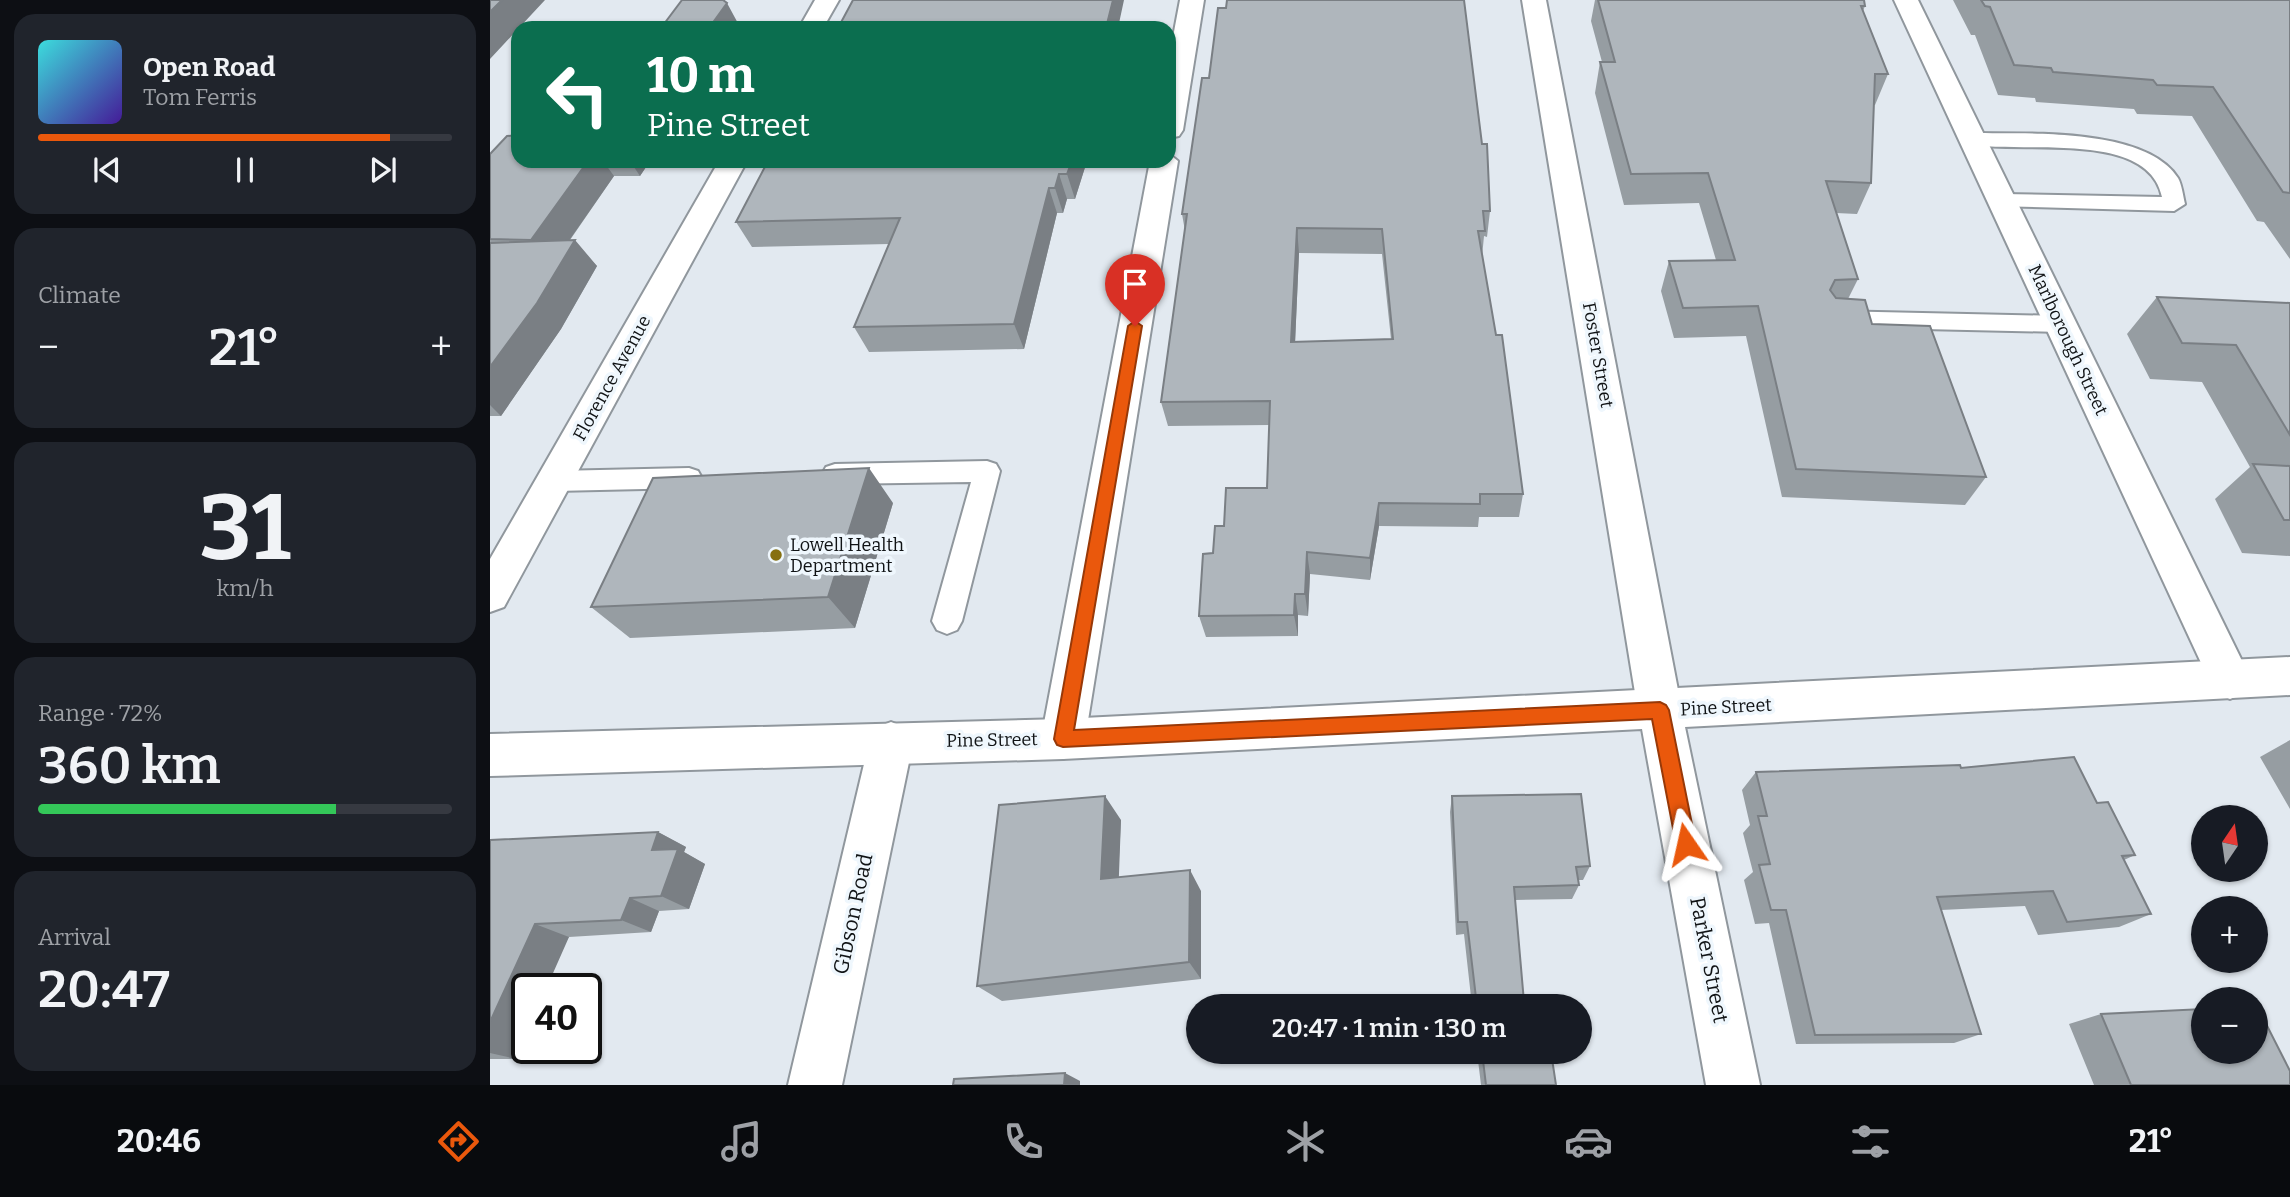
<!DOCTYPE html>
<meta charset="utf-8">
<style>
:root{--surface:#171b24;--page:#20242c;--text:#f1f3f6;--muted:#9ea1a6;--line:#363941;--accent:#ea580c}
body{margin:0;font-family:Bitter,serif;background:var(--page);color:var(--text);height:100vh;display:flex;flex-direction:column;font-size:26px;white-space:nowrap}
*{box-sizing:border-box;margin:0}
p{font-size:23px;color:var(--muted)}
.icon{flex:none;width:38px;height:38px;fill:none;stroke:currentColor;stroke-width:2;stroke-linecap:round;stroke-linejoin:round}
.map{position:relative;flex:1;overflow:hidden}
.sheet{display:flex;flex-direction:column;gap:14px;padding:14px;background:#0d0f14;width:490px}
.sheet>*{flex:none}
.guide{position:absolute;left:21px;top:21px;width:665px;height:147px;border-radius:21px;box-shadow:0 2px 5px #0004;background:#0b6e4f;color:#fff;overflow:hidden}
.needle{width:46px;rotate:13deg}
.tools{position:absolute;left:1701px;top:805px;display:grid;gap:14px}
.tools a{display:grid;place-items:center;width:77px;height:77px;border-radius:50%;background:var(--surface);box-shadow:0 2px 5px #0004;font-size:35px}
.speed{position:absolute;left:21px;top:973px;display:flex;gap:14px;font-size:35px;font-weight:700;text-align:center}
.speed>*{display:grid;place-content:center;width:91px;height:91px;border-radius:50%;background:var(--surface);box-shadow:0 2px 5px #0004;line-height:1}
.speed .limit{border:4px solid #111;border-radius:10px;background:#fff;color:#111}
.pin{position:absolute;display:grid;place-items:center;width:60px;height:60px;color:#fff;margin:-72px -30px;border-radius:50% 50% 50% 0;rotate:-45deg;box-shadow:0 0 7px #0007}
.pin .icon{rotate:45deg}
.me{position:absolute;width:77px;margin:-38px;rotate:349deg;stroke-linejoin:round;filter:drop-shadow(0 0 5px #0008)}
.turn{display:flex;align-items:center;gap:24px;height:147px;padding:0 21px;font-size:32px}
.turn .icon{width:91px;height:91px;stroke-width:2.5}
.turn b{display:block;font-size:49px;line-height:60px}
.big{font-size:52px;font-weight:600;line-height:1.1}
.sheet .tile{flex:1;display:flex;flex-direction:column;justify-content:center;gap:10px;min-width:0;padding:0 24px;border-radius:21px;background:var(--page)}
.sheet .dial{align-items:center;gap:0}
.dial b{font-size:91px;line-height:1}
.song{display:flex;align-items:center;gap:21px}
.cover{width:84px;height:84px;border-radius:10px;background:linear-gradient(135deg,hsl(180 70% 55%),hsl(260 70% 35%))}
.played{height:7px;border-radius:4px;background:linear-gradient(90deg,var(--accent) 85%,var(--line) 85%)}
.keys{display:flex;justify-content:space-around;direction:ltr}
.heat{display:flex;justify-content:space-between;align-items:center;font-size:38px;direction:ltr}
.charge{height:10px;border-radius:5px;background:linear-gradient(90deg,#34c759 72%,var(--line) 0)}
.trip{position:absolute;left:696px;top:994px;width:406px;height:70px;border-radius:35px;background:var(--surface);box-shadow:0 2px 5px #0004;font-weight:600;line-height:70px;text-align:center}
.menu{display:flex;height:112px;justify-content:space-around;align-items:center;background:#090b0e;color:var(--muted)}
.menu .icon{width:49px;height:49px}
.menu .current{color:var(--accent)}
.menu b{font-size:32px;color:var(--text)}
main{display:flex;flex:1;min-height:0}
.map>svg:first-child{display:block}
.lines{fill:none;stroke-linecap:round;stroke-linejoin:round}
.service-casing{stroke:#90979d;stroke-width:4}
.minor-casing{stroke:#90979d;stroke-width:4}
.tertiary-casing{stroke:#90979d;stroke-width:4}
.service{fill:#fff;fill-rule:evenodd}
.minor{fill:#fff;fill-rule:evenodd}
.tertiary{fill:#fff;fill-rule:evenodd}
.wall{fill:#969da2;fill-rule:evenodd}
.shaded-wall{fill:#7a7f84}
.building{fill:#afb6bc;stroke:#7a7f84;stroke-width:2;fill-rule:evenodd}
.route{fill:#ea580c;stroke:#983908;stroke-width:2}
.poi-dot{fill:#867010;stroke:#eff7fd;stroke-width:2.5}
.labels{text-anchor:middle;dominant-baseline:central;stroke-width:7;stroke-linejoin:round;paint-order:stroke}
.street-label{font-size:18px;fill:#101315;stroke:#eff7fd}
.poi-label{font-size:18px;fill:#101315;stroke:#eff7fd;text-anchor:start}
.near-street-label{font-size:21px;fill:#101315;stroke:#eff7fd}
</style>
<main>
<section class="sheet">
<div class="tile">
<div class="song"><i class="cover"></i><div><b>Open Road</b><p>Tom Ferris</p></div></div>
<div class="played"></div>
<div class="keys"><svg class="icon" aria-label="previous" viewBox="0 0 24 24"><path d="M18 5L8 12l10 7zM5 5v14"/></svg><svg class="icon" aria-label="pause" viewBox="0 0 24 24"><path d="M8 5v14M16 5v14"/></svg><svg class="icon" aria-label="next" viewBox="0 0 24 24"><path d="M6 5l10 7-10 7zM19 5v14"/></svg></div>
</div>
<div class="tile"><p>Climate</p>
<div class="heat"><a>−</a><b class="big">21°</b><a>+</a></div>
</div>
<div class="tile dial"><b>31</b><p>km/h</p></div>
<div class="tile"><p>Range · 72%</p><b class="big">360 km</b><div class="charge"></div></div>
<div class="tile"><p>Arrival</p><b class="big">20:47</b></div>
</section>
<div class="map">
<svg width="1800" height="1085" viewBox="0 0 1800 1085">
<rect width="100%" height="100%" fill="#e2e9f0"/>
<g class="lines">
<defs>
<path id="service" d="M1482,133C1535,134 1656,127 1688,178C1692,185 1693,196 1695,204L1684,211L1504,206L1501,201L1504,196L1512,194L1672,197C1658,127 1525,156 1475,143L1472,139Z
M1343,311L1571,316L1579,318L1583,324L1579,330L1571,332L1343,327L1335,325L1331,319L1335,313Z
M497,461L506,464L510,471L472,621L467,630L457,634L447,630L442,621L481,482L345,484L336,481L332,474L336,467L345,464Z
M199,468L208,471L212,478L208,485L199,488L65,491L56,488L52,481L56,474L65,471Z"/>
<path id="minor" d="M325,0H349L333,28H309Z
M690,0H714L693,130L689,136L679,138V58Z
M1032,0H1056L1192,711L1185,725L1170,731L1155,725L1148,711Z
M1404,0H1428L1755,667L1761,680L1755,693L1740,699L1725,693Z
M679,154L688,161L595,739L588,753L573,759L558,753L551,739L660,161H679Z
M229,161H257L14,607L0,612V559Z
M401,722L417,728L423,743L352,1085H298L379,743L385,728Z"/>
<path id="tertiary" d="M1800,657V695L1195,727L1270,1085H1216L1152,729L573,759L0,776V734L573,719Z"/>
</defs>
<use href="#service" class="service-casing"/>
<use href="#minor" class="minor-casing"/>
<use href="#tertiary" class="tertiary-casing"/>
<use href="#service" class="service"/>
<use href="#minor" class="minor"/>
<use href="#tertiary" class="tertiary"/>
</g>
<path class="wall" d="M1105,0H1374L1375,6L1373,11L1398,74L1385,105H1384L1381,183L1367,214L1346,213L1368,279L1358,299L1382,324L1496,477L1475,505L1292,497L1256,336L1184,338L1171,291L1179,261L1226,260L1209,203L1134,205L1105,93L1110,62H1112L1101,21Z
M1463,0H1800V259L1774,222L1767,221L1702,116L1647,114L1644,109L1546,102L1545,98L1508,95L1485,35H1481Z
M0,154L28,161H160L150,176H124L80,240L107,266L71,329L11,416H0Z
M597,161L585,199H577L573,213H567L534,349L379,352L364,327L399,244L262,247L246,222Z
M1000,211L997,237L994,236L992,257L1033,494L1029,517H989L988,527L889,526L880,580L820,574L818,616L808,615V636L716,637L709,616L723,553L734,526L777,488L779,425L678,426L671,402L695,231L692,214ZM809,253L892,254L901,339L805,342Z
M1667,297L1800,303V556L1752,553L1725,499L1760,467L1712,382L1660,379L1637,334Z
M403,503L365,628L140,638L101,607Z
M1800,740V809L1770,757Z
M1471,768L1607,803L1645,855L1634,860L1661,914L1629,927L1548,935L1535,906L1451,910L1491,1034L1464,1043L1306,1044L1279,923L1265,924L1254,880L1263,872L1253,833L1260,825L1252,790L1266,772Z
M962,796L1100,866L1093,880H1088L1089,885L1082,899L1025,900L1034,1002L1054,1006H982L974,934L966,935L960,812Z
M631,820L628,877L711,891V979L512,1001L487,986Z
M168,832L196,847L194,852L215,864L199,909L169,911L161,932L79,937L37,989V1033L26,1059H0V840Z
M1611,1014L1800,1085H1604L1579,1024Z
M987,1052H1061L1066,1085H991Z"/>
<path class="shaded-wall" d="M12,0H55L0,59V12Z
M623,0H634L628,28H616Z
M237,3L250,27L249,28H219Z
M98,161H113L124,176L62,265L41,240Z
M140,161H160L150,176Z
M582,161H597L585,199L577,174Z
M569,174L577,199L573,213L565,188Z
M559,188L567,213L534,349L524,324Z
M807,228L809,253L804,367L801,342Z
M85,240L107,266L71,329L11,416L0,405V367Z
M379,468L403,503L365,628L338,597Z
M889,503V526L880,580V558Z
M817,552L820,574L818,616L815,594Z
M805,594L808,615V636L804,615Z
M615,796L631,820L628,900L611,879Z
M168,832L196,847L194,852L215,864L199,909L171,896L162,850Z
M700,870L711,891V979L699,962Z
M140,898L169,911L161,932L131,920Z
M45,924L79,937L56,989H37V1033L26,1059L0,1053V1022Z
M575,1073L590,1081V1085H574Z"/>
<path class="building" d="M0,0H12L0,12Z
M192,0H233L237,3L219,28H171Z
M363,0H623L616,28H348Z
M737,0H974L992,144H997L1000,211H993L995,231H988L1006,335H1012L1033,494H990V504L889,503L880,558L817,552L815,594H805L804,615L709,616L713,554L723,553L725,526H734L736,488H777L780,401L671,402L697,214H692L712,78H719L728,8H736ZM807,228L892,229L903,339L801,342Z
M1108,0H1374L1375,6H1371L1398,74H1385L1381,183L1336,181L1368,279L1345,280L1340,290L1346,298L1375,300L1382,324L1440,326L1496,477L1306,469L1268,306L1193,308L1179,261L1245,260L1218,173L1141,174L1110,62H1125Z
M1491,0H1800V193L1793,192L1723,87L1667,85L1663,80L1563,72L1561,68L1524,65L1500,7L1495,6Z
M28,135V161H98L41,240L0,239V154L17,136Z
M278,161H582L577,174H569L565,188H559L524,324L364,327L410,218L246,222Z
M85,240L47,303L0,367V243Z
M1667,297L1800,303V435L1746,345L1692,343Z
M1763,464L1800,466V520H1794Z
M379,468L338,597L101,607L163,478Z
M1584,757L1607,803L1618,802L1645,855L1632,856L1661,914L1577,922L1563,891L1447,897L1491,1034L1325,1035L1296,910H1281L1269,865L1280,864L1268,816H1277L1266,772L1470,765L1471,768Z
M1091,794L1100,866L1086,867L1089,885L1024,887L1034,1002L1053,1000L1054,1006H987L977,922H968L962,796Z
M615,796L611,879L700,870L699,962L487,986L509,805Z
M168,832L162,850L188,849L171,896L140,898L131,920L45,924L0,1022V840Z
M1766,1006H1767L1800,1071V1085H1641L1611,1014L1713,1009V1052H1766Z
M992,1052H1061L1066,1085H996Z
M575,1073L574,1085H463L464,1079Z"/>
<path class="route" d="M645,321L652,326L584,730L1170,702L1176,705L1179,710L1206,844L1203,851L1196,854L1189,851L1186,844L1162,719L573,747L567,745L564,739L638,326Z"/>
<circle class="poi-dot" cx="286" cy="555" r="7"/>
<g class="labels">
<g class="street-label">
<text transform="translate(1578 340) rotate(65)">Marlborough Street</text>
<text transform="translate(1108 355) rotate(80)">Foster Street</text>
<text transform="translate(122 378) rotate(-61)">Florence Avenue</text>
<text transform="translate(1236 707) rotate(-3)">Pine Street</text>
<text transform="translate(502 740) rotate(-1)">Pine Street</text>
</g>
<g class="poi-label">
<text x="300" y="545">Lowell Health<tspan x="300" dy="21">Department</tspan></text>
</g>
<g class="near-street-label">
<text transform="translate(363 914) rotate(-78)">Gibson Road</text>
<text transform="translate(1219 960) rotate(79)">Parker Street</text>
</g>
</g>
</svg>
<div class="tools">
<a><svg class="needle" viewBox="-14 -14 28 28"><path d="M0-13l5 13h-10z" fill="#e53935"/><path d="M0 13l5-13h-10z" fill="#9ea1a6"/></svg></a>
<a>+</a>
<a>−</a>
</div>
<div class="speed"><div class="limit">40</div></div>
<div class="pin" style="left:645px;top:326px;background:#d93025"><svg class="icon" aria-label="arrive" viewBox="0 0 24 24"><path d="M6 21V4h12l-3 4 3 4H6"/></svg></div>
<svg class="me" style="left:1196px;top:844px" viewBox="-20 -20 40 40"><path d="M0-17L14 15 0 8-14 15z" fill="#ea580c" stroke="#fff" stroke-width="4"/></svg>
<div class="trip">20:47 · 1 min · 130 m</div>
<div class="guide">
<div class="turn"><svg class="icon" aria-label="left" viewBox="0 0 24 24"><path d="M17 20v-9H6M10 6l-5 5 5 5"/></svg><div><b>10 m</b>Pine Street</div></div>
</div>
</div>
</main>
<nav class="menu">
<b>20:46</b>
<svg class="icon current" aria-label="directions" viewBox="0 0 24 24"><path d="M12 3l9 9-9 9-9-9zM9 14v-3h6M13 9l2 2-2 2"/></svg>
<svg class="icon" aria-label="music" viewBox="0 0 24 24"><path d="M9 18V5l10-2v13"/><circle cx="6" cy="18" r="3"/><circle cx="16" cy="16" r="3"/></svg>
<svg class="icon" aria-label="phone" viewBox="0 0 24 24"><path d="M5 4h4l2 5-3 2q2 4 5 5l2-3 5 2v4C11 20 4 13 5 4z"/></svg>
<svg class="icon" aria-label="climate" viewBox="0 0 24 24"><path d="M12 3v18M4 7l16 10M4 17L20 7"/></svg>
<svg class="icon" aria-label="car" viewBox="0 0 24 24"><path d="M5 17H2v-5l4-1 3-4h7l3 4 3 1v5h-3M9 17h6M6 11h13"/><circle cx="7" cy="17" r="2"/><circle cx="17" cy="17" r="2"/></svg>
<svg class="icon" aria-label="filters" viewBox="0 0 24 24"><path d="M4 7h16M4 17h16"/><circle cx="9" cy="7" r="2"/><circle cx="15" cy="17" r="2"/></svg>
<b>21°</b>
</nav>
